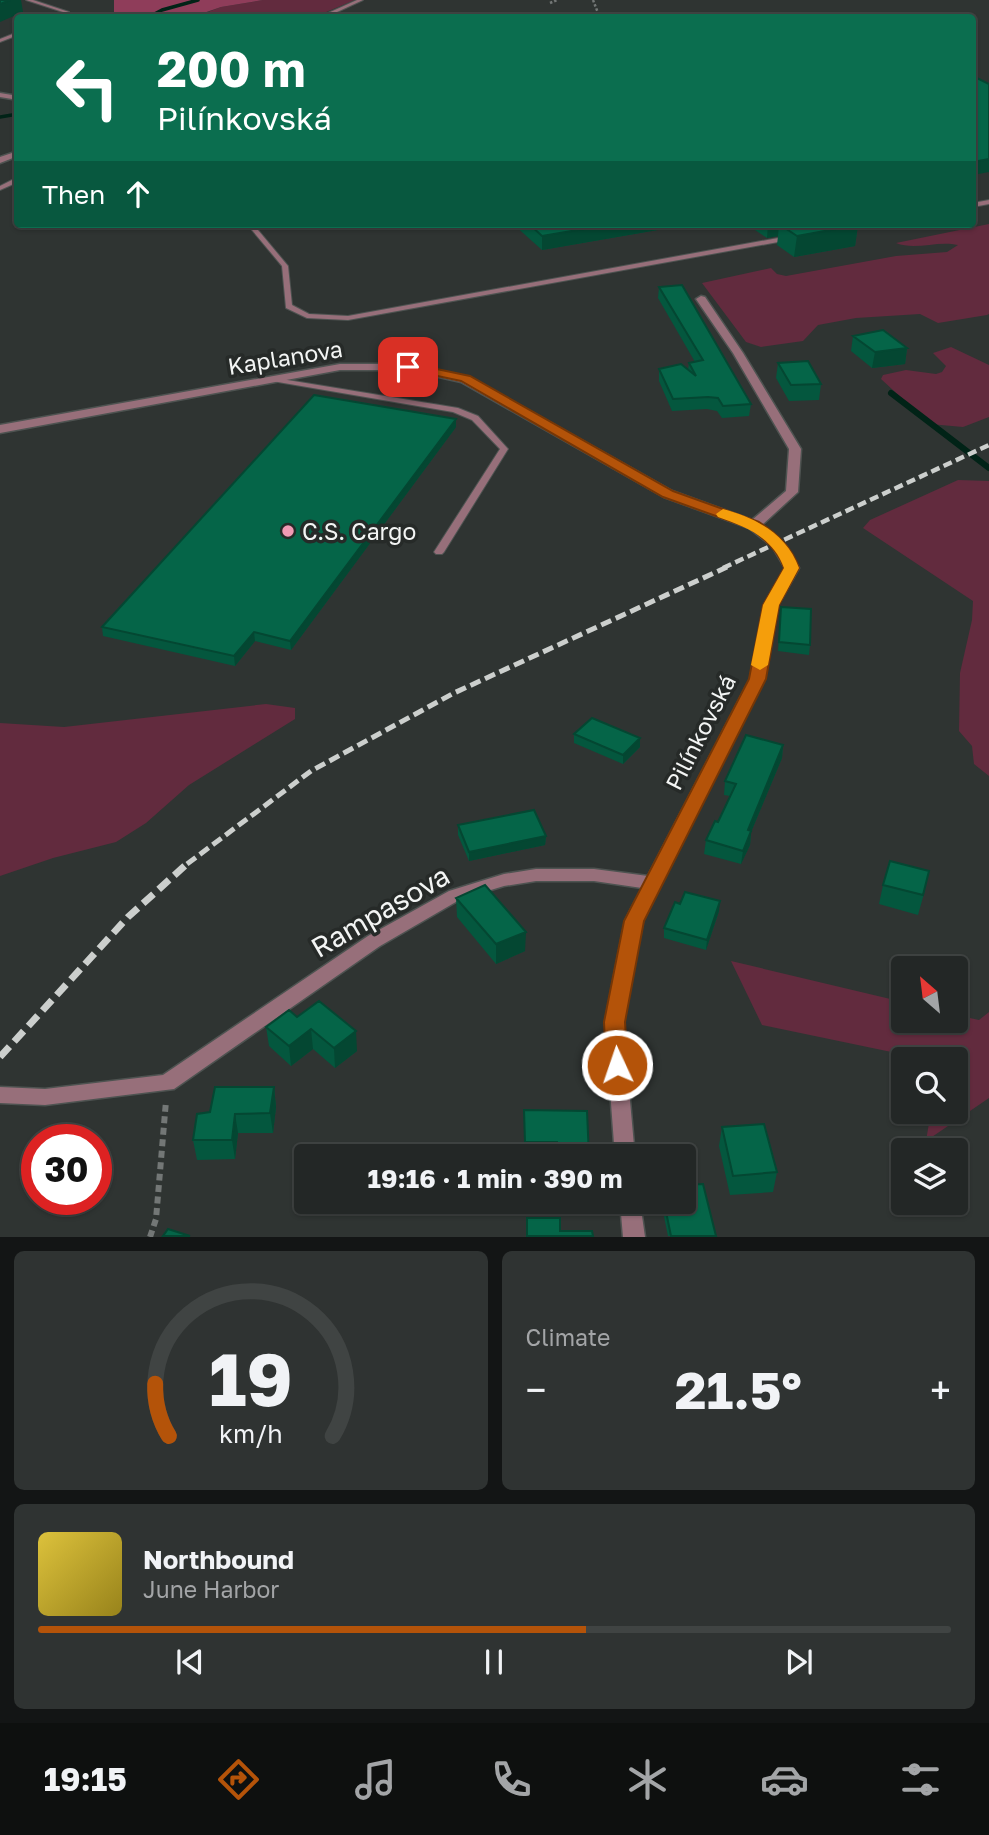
<!DOCTYPE html>
<meta charset="utf-8">
<style>
:root{--surface:#232726;--page:#2f3332;--text:#f1f3f6;--muted:#a3a5a7;--line:#404443;--accent:#b45309}
body{margin:0;font-family:"Golos Text",sans-serif;background:var(--page);color:var(--text);height:100vh;display:flex;flex-direction:column;font-size:26px;white-space:nowrap}
*{box-sizing:border-box;margin:0}
p{font-size:23px;color:var(--muted)}
.icon{flex:none;width:38px;height:38px;fill:none;stroke:currentColor;stroke-width:2;stroke-linecap:round;stroke-linejoin:round}
.map{position:relative;height:1237px;overflow:hidden}
.side{display:flex;flex-direction:column;gap:14px;padding:14px;background:#131515;flex:1}
.side>*{flex:none}
.top-card{position:absolute;left:14px;top:14px;width:962px;height:214px;border-radius:7px;box-shadow:0 2px 5px #0004,0 0 0 2px var(--line);background:#0b6e4f;color:#fff;overflow:hidden}
.needle{width:46px;rotate:332deg}
.fabs{position:absolute;left:891px;top:956px;display:grid;gap:14px}
.fabs a{display:grid;place-items:center;width:77px;height:77px;border-radius:7px;background:var(--surface);box-shadow:0 2px 5px #0004,0 0 0 2px var(--line);font-size:35px}
.speed{position:absolute;left:21px;top:1124px;display:flex;gap:14px;font-size:35px;font-weight:700;text-align:center}
.speed>*{display:grid;place-content:center;width:91px;height:91px;border-radius:50%;background:var(--surface);box-shadow:0 2px 5px #0004,0 0 0 2px var(--line);line-height:1}
.speed .limit{border:10px solid #d22;background:#fff;color:#111}
.pin{position:absolute;display:grid;place-items:center;width:60px;height:60px;color:#fff;margin:-30px;border-radius:14px;box-shadow:0 4px 10px #0006}
.me{position:absolute;width:77px;margin:-38px;rotate:357deg;stroke-linejoin:round;filter:drop-shadow(0 0 5px #0008)}
.turn{display:flex;align-items:center;gap:24px;height:147px;padding:0 28px;font-size:32px}
.turn .icon{width:91px;height:91px;stroke-width:2.5}
.turn b{display:block;font-size:49px;line-height:60px}
.then{display:flex;align-items:center;height:66px;padding:0 28px;background:#0003;gap:14px;font-size:26px}
.big{font-size:52px;font-weight:700;line-height:1.1}
.side .card{flex:1;display:flex;flex-direction:column;justify-content:center;gap:10px;min-width:0;padding:0 24px;border-radius:10px;background:var(--page)}
.side .dial{align-items:center;gap:0}
.dial svg{height:182px;overflow:visible;fill:none;stroke:var(--line);stroke-width:7;stroke-linecap:round;text-anchor:middle}
.dial text{fill:var(--text);stroke:none}
.song{display:flex;align-items:center;gap:21px}
.cover{width:84px;height:84px;border-radius:10px;background:linear-gradient(135deg,hsl(50 70% 55%),hsl(50 70% 35%))}
.played{height:7px;border-radius:4px;background:linear-gradient(90deg,var(--accent) 60%,var(--line) 60%)}
.keys{display:flex;justify-content:space-around;direction:ltr}
.heat{display:flex;justify-content:space-between;align-items:center;font-size:38px;direction:ltr}
.side .tiles{flex:1;display:grid;gap:14px;grid-template-columns:1fr 1fr}
.card:last-child{grid-column:span 2}
.trip{position:absolute;left:294px;top:1144px;width:402px;height:70px;border-radius:7px;background:var(--surface);box-shadow:0 2px 5px #0004,0 0 0 2px var(--line);font-weight:700;line-height:70px;text-align:center}
.dock{display:flex;height:112px;justify-content:space-around;align-items:center;background:#0e100f;color:var(--muted)}
.dock .icon{width:49px;height:49px}
.dock .on{color:var(--accent)}
.dock b{font-size:32px;color:var(--text)}
.map>svg:first-child{display:block}
.green{fill:#622b3e}
.forest{fill:#8f3d5a}
.lines{fill:none;stroke-linecap:round;stroke-linejoin:round}
.stream-far1{stroke:#012317;stroke-width:3.5}
.stream{stroke:#012317;stroke-width:6}
.lane-casing{stroke:#4e5351;stroke-width:2}
.street-casing{stroke:#4e5351;stroke-width:3}
.path-far1{stroke:#737776;stroke-width:2.5;stroke-dasharray:2.5 2;stroke-linecap:butt}
.path{stroke:#737776;stroke-width:6;stroke-dasharray:7 4.5;stroke-linecap:butt}
.lane{fill:#976f7a;fill-rule:evenodd}
.street{fill:#976f7a;fill-rule:evenodd}
.rail-far2{stroke:#cccfcd;stroke-width:4.5;stroke-dasharray:9 4.5;stroke-linecap:butt}
.rail-far1{stroke:#cccfcd;stroke-width:5;stroke-dasharray:11 5;stroke-linecap:butt}
.rail{stroke:#cccfcd;stroke-width:7;stroke-dasharray:14 7;stroke-linecap:butt}
.wall{fill:#04573e}
.shaded-wall{fill:#044732}
.building{fill:#056548;stroke:#044732;stroke-width:2}
.route{fill:#b45309;stroke:#753606;stroke-width:2}
.slow{fill:#f59e0b}
.poi-dot{fill:#f19ab4;stroke:#262a28;stroke-width:2.5}
.labels{text-anchor:middle;dominant-baseline:central;stroke-width:7;stroke-linejoin:round;paint-order:stroke}
.street-label{font-size:23px;fill:#f3f5f4;stroke:#262a28}
.poi-label{font-size:23px;fill:#f3f5f4;stroke:#262a28;text-anchor:start}
.near-street-label{font-size:28px;fill:#f3f5f4;stroke:#262a28}
</style>
<div class="map">
<svg width="989" height="1237" viewBox="0 0 989 1237">
<rect width="100%" height="100%" fill="#2f3432"/>
<path class="green" d="M263,0H355L319,15L192,18L221,7Z
M989,224V314L987,315L938,323L920,314L856,318L818,325L803,341L761,347L746,342L702,283L771,268L777,274L786,276L896,256L947,252L958,245C937,240 916,251 896,243Z
M951,347L989,365V417L963,427L930,424L881,379L883,375L906,370L936,374L942,372L946,366L933,353Z
M958,480L989,481V776L974,764L972,746L959,731L960,673L972,620L973,601L863,528L870,520Z
M266,704L295,708V719L189,785L146,823L116,842L53,858L0,876V723L64,727Z
M731,961L903,1002V1020H956V1015L979,1020L989,1012V1098L926,1141L931,1111H956V1059H925L762,1025Z"/>
<path class="forest" d="M114,0H263L221,7L192,17H114Z"/>
<g class="lines">
<path class="stream-far1" d="M147,18L162,10L198,0
M0,117L18,114"/>
<path class="stream" d="M891,393L989,468"/>
<defs>
<path id="lane" d="M26,0H33L69,12L59,18H52L63,12Z
M357,0H363L324,18H317Z
M18,32V35L0,42V39Z
M18,177V182L0,190V186Z
M989,200V204L973,207V203Z
M247,224H253L288,266L292,305L309,314L348,316L789,236L792,238L789,240L348,320L307,318L286,308L282,266Z
M857,224H871L845,230L842,228Z
M269,377L458,408L478,416L508,449L444,552L442,554H436L434,552L500,449L472,420L453,412L272,381L268,379Z"/>
<path id="street" d="M0,93L18,96V100L0,97Z
M18,151V156L0,163V157Z
M701,296L705,297L743,353L801,449L798,492L762,525L786,546L799,568L778,605L764,679L643,921L623,1022L635,1157H615L605,1022L625,921L642,888L594,881H536L504,886L461,899L380,946L174,1089L45,1105L0,1103V1087L45,1089L163,1075L368,936L449,891L504,874L536,869H594L648,876L750,679L764,605L785,568L772,546L749,528L664,497L461,382L408,370H340L0,433V425L340,364H408L469,377L672,491L752,520L786,491L789,449L733,353L696,299Z
M620,1202H640L645,1237H623Z"/>
</defs>
<use href="#lane" class="lane-casing"/>
<use href="#street" class="street-casing"/>
<path class="path-far1" d="M593,0L600,18
M550,3L557,0"/>
<path class="path" d="M150,1237L156,1219L166,1101"/>
<use href="#lane" class="lane"/>
<use href="#street" class="street"/>
<path class="rail-far2" d="M723,568L989,445"/>
<path class="rail-far1" d="M187,864L311,771L454,693L727,567"/>
<path class="rail" d="M0,1057L128,917L189,862"/>
</g>
<path class="wall" d="M513,224H692L542,250Z
M746,224H857L858,225L855,246L794,257L777,245L778,236L767,238Z
M659,287L751,404L749,416L722,418L717,411L707,409L672,411L659,381V369L688,370L689,363L695,362L658,298Z
M853,336L907,348L905,364L872,368L851,351Z
M778,363L821,384L819,400L789,401L776,378Z
M456,427L291,650L255,641L235,666L103,636L102,627Z
M781,607L810,645L809,655L778,651Z
M574,734L640,747L623,764L574,743Z
M783,745L782,758L751,832L750,845L741,864L704,854L706,840L718,822L730,796L724,795L725,781Z
M458,825L546,836L545,845L469,861L458,835Z
M883,885L925,890L918,915L879,904Z
M456,898L525,951L496,964L457,917Z
M719,911L706,950L664,938V928Z
M297,1017L357,1051L335,1068L313,1049L291,1066L269,1046L266,1027Z
M274,1087L276,1107L273,1133H238L235,1159L197,1160L193,1140Z
M524,1110L589,1157H525Z
M722,1127L777,1172L773,1192L730,1195L719,1146Z
M661,1202H684L716,1236H668Z"/>
<path class="shaded-wall" d="M10,0H21L23,12L0,22V4Z
M989,159V172L973,175V162Z
M613,224H692L542,250V236Z
M768,224H827H779L778,236L767,238Z
M858,225L855,246L794,257L797,236Z
M907,348L905,364L872,368L875,352Z
M456,419V427L291,650L290,641Z
M254,632L255,641L235,666L234,656Z
M640,738V747L623,764V755Z
M783,745L782,758L751,832L750,845L741,864L743,851L748,830Z
M546,836L545,845L469,861V852Z
M720,901L719,911L706,950L707,940Z
M526,932L525,951L496,964V944Z
M311,1029L313,1049L291,1066L289,1046Z
M356,1031L357,1051L335,1068L334,1048Z
M274,1087L276,1107L273,1133L270,1113Z
M235,1114L238,1133L235,1159L232,1140Z"/>
<path class="building" d="M0,0H10L0,4Z
M973,76L989,84V159L973,162Z
M529,224H613L542,236Z
M779,224H857L858,225L797,236Z
M682,285L751,404L723,406L718,398L708,397L673,399L659,369L681,364L696,376L689,363L703,360L659,287Z
M883,330L907,348L875,352L853,336Z
M808,361L821,384L791,385L778,363Z
M314,395L456,419L290,641L254,632L234,656L102,627Z
M781,607L811,609L810,645L779,642Z
M592,718L640,738L623,755L574,734Z
M746,735L783,745L748,830L751,831L743,851L706,840L715,821L718,822L736,784L725,781Z
M534,810L546,836L469,852L458,825Z
M890,861L929,871L923,895L883,885Z
M485,885L526,932L496,944L456,898Z
M685,892L720,901L707,940L664,928L675,902L680,904Z
M319,1001L356,1031L334,1048L311,1029L289,1046L266,1027L289,1010L297,1017Z
M215,1087H274L270,1113L235,1114L232,1140H193L197,1114L210,1112Z
M524,1110L587,1111L589,1157H557V1142H525Z
M764,1124L777,1172L733,1176L722,1127Z
M703,1184L716,1236H671L664,1202H684V1185Z
M527,1218H560V1231H592L593,1236H527Z
M168,1229L190,1236H163Z"/>
<path class="route" d="M408,363L470,376L673,491L759,522C777,534 792,547 799,568L779,605L766,679L644,921L625,1022L628,1065L624,1071L617,1073L609,1071L606,1065L604,1022L624,921L749,679L763,605L784,568C778,550 764,538 749,528L663,497L461,381L404,369V364Z"/>
<path class="slow" d="M723,509C756,518 787,534 799,568L779,605L768,665L760,670L751,665L763,605L784,568C773,537 746,527 718,517L716,514Z"/>
<circle class="poi-dot" cx="288" cy="531" r="7"/>
<g class="labels">
<g class="street-label">
<text transform="translate(285 357) rotate(-9)">Kaplanova</text>
<text transform="translate(700 732) rotate(-63)">Pilínkovská</text>
</g>
<g class="poi-label">
<text x="302" y="531">C.S. Cargo</text>
</g>
<g class="near-street-label">
<text transform="translate(380 911) rotate(-30)">Rampasova</text>
</g>
</g>
</svg>
<div class="fabs">
<a><svg class="needle" viewBox="-14 -14 28 28"><path d="M0-13l5 13h-10z" fill="#e53935"/><path d="M0 13l5-13h-10z" fill="#a3a5a7"/></svg></a>
<a><svg class="icon" aria-label="search" viewBox="0 0 24 24"><circle cx="10" cy="10" r="6"/><path d="M15 15l6 6"/></svg></a>
<a><svg class="icon" aria-label="layers" viewBox="0 0 24 24"><path d="M12 4l9 5-9 5-9-5zM3 14l9 5 9-5"/></svg></a>
</div>
<div class="speed"><div class="limit">30</div></div>
<div class="pin" style="left:408px;top:367px;background:#d93025"><svg class="icon" aria-label="arrive" viewBox="0 0 24 24"><path d="M6 21V4h12l-3 4 3 4H6"/></svg></div>
<svg class="me" style="left:617px;top:1065px" viewBox="-20 -20 40 40"><circle r="17" fill="#b45309" stroke="#fff" stroke-width="3"/><path d="M0-11L8 9 0 5-8 9z" fill="#fff"/></svg>
<div class="trip">19:16 · 1 min · 390 m</div>
<div class="top-card">
<div class="turn"><svg class="icon" aria-label="left" viewBox="0 0 24 24"><path d="M17 20v-9H6M10 6l-5 5 5 5"/></svg><div><b>200 m</b>Pilínkovská</div></div>
<div class="then">Then<svg class="icon" aria-label="ahead" viewBox="0 0 24 24"><path d="M12 20V5M6 11l6-6 6 6"/></svg></div>
</div>
</div>
<section class="side">
<div class="tiles">
<div class="card dial"><svg viewBox="0 0 100 80">
<path d="M14 69A42 42 0 1 1 86 69"/>
<path d="M14 69A42 42 0 0 1 8 46" stroke="#b45309"/>
<text x="50" y="56" font-size="32" font-weight="700">19</text>
<text x="50" y="72" font-size="11">km/h</text>
</svg></div>
<div class="card"><p>Climate</p>
<div class="heat"><a>−</a><b class="big">21.5°</b><a>+</a></div>
</div>
<div class="card">
<div class="song"><i class="cover"></i><div><b>Northbound</b><p>June Harbor</p></div></div>
<div class="played"></div>
<div class="keys"><svg class="icon" aria-label="previous" viewBox="0 0 24 24"><path d="M18 5L8 12l10 7zM5 5v14"/></svg><svg class="icon" aria-label="pause" viewBox="0 0 24 24"><path d="M8 5v14M16 5v14"/></svg><svg class="icon" aria-label="next" viewBox="0 0 24 24"><path d="M6 5l10 7-10 7zM19 5v14"/></svg></div>
</div>
</div>
</section>
<nav class="dock">
<b>19:15</b>
<svg class="icon on" aria-label="directions" viewBox="0 0 24 24"><path d="M12 3l9 9-9 9-9-9zM9 14v-3h6M13 9l2 2-2 2"/></svg>
<svg class="icon" aria-label="music" viewBox="0 0 24 24"><path d="M9 18V5l10-2v13"/><circle cx="6" cy="18" r="3"/><circle cx="16" cy="16" r="3"/></svg>
<svg class="icon" aria-label="phone" viewBox="0 0 24 24"><path d="M5 4h4l2 5-3 2q2 4 5 5l2-3 5 2v4C11 20 4 13 5 4z"/></svg>
<svg class="icon" aria-label="climate" viewBox="0 0 24 24"><path d="M12 3v18M4 7l16 10M4 17L20 7"/></svg>
<svg class="icon" aria-label="car" viewBox="0 0 24 24"><path d="M5 17H2v-5l4-1 3-4h7l3 4 3 1v5h-3M9 17h6M6 11h13"/><circle cx="7" cy="17" r="2"/><circle cx="17" cy="17" r="2"/></svg>
<svg class="icon" aria-label="filters" viewBox="0 0 24 24"><path d="M4 7h16M4 17h16"/><circle cx="9" cy="7" r="2"/><circle cx="15" cy="17" r="2"/></svg>
</nav>
